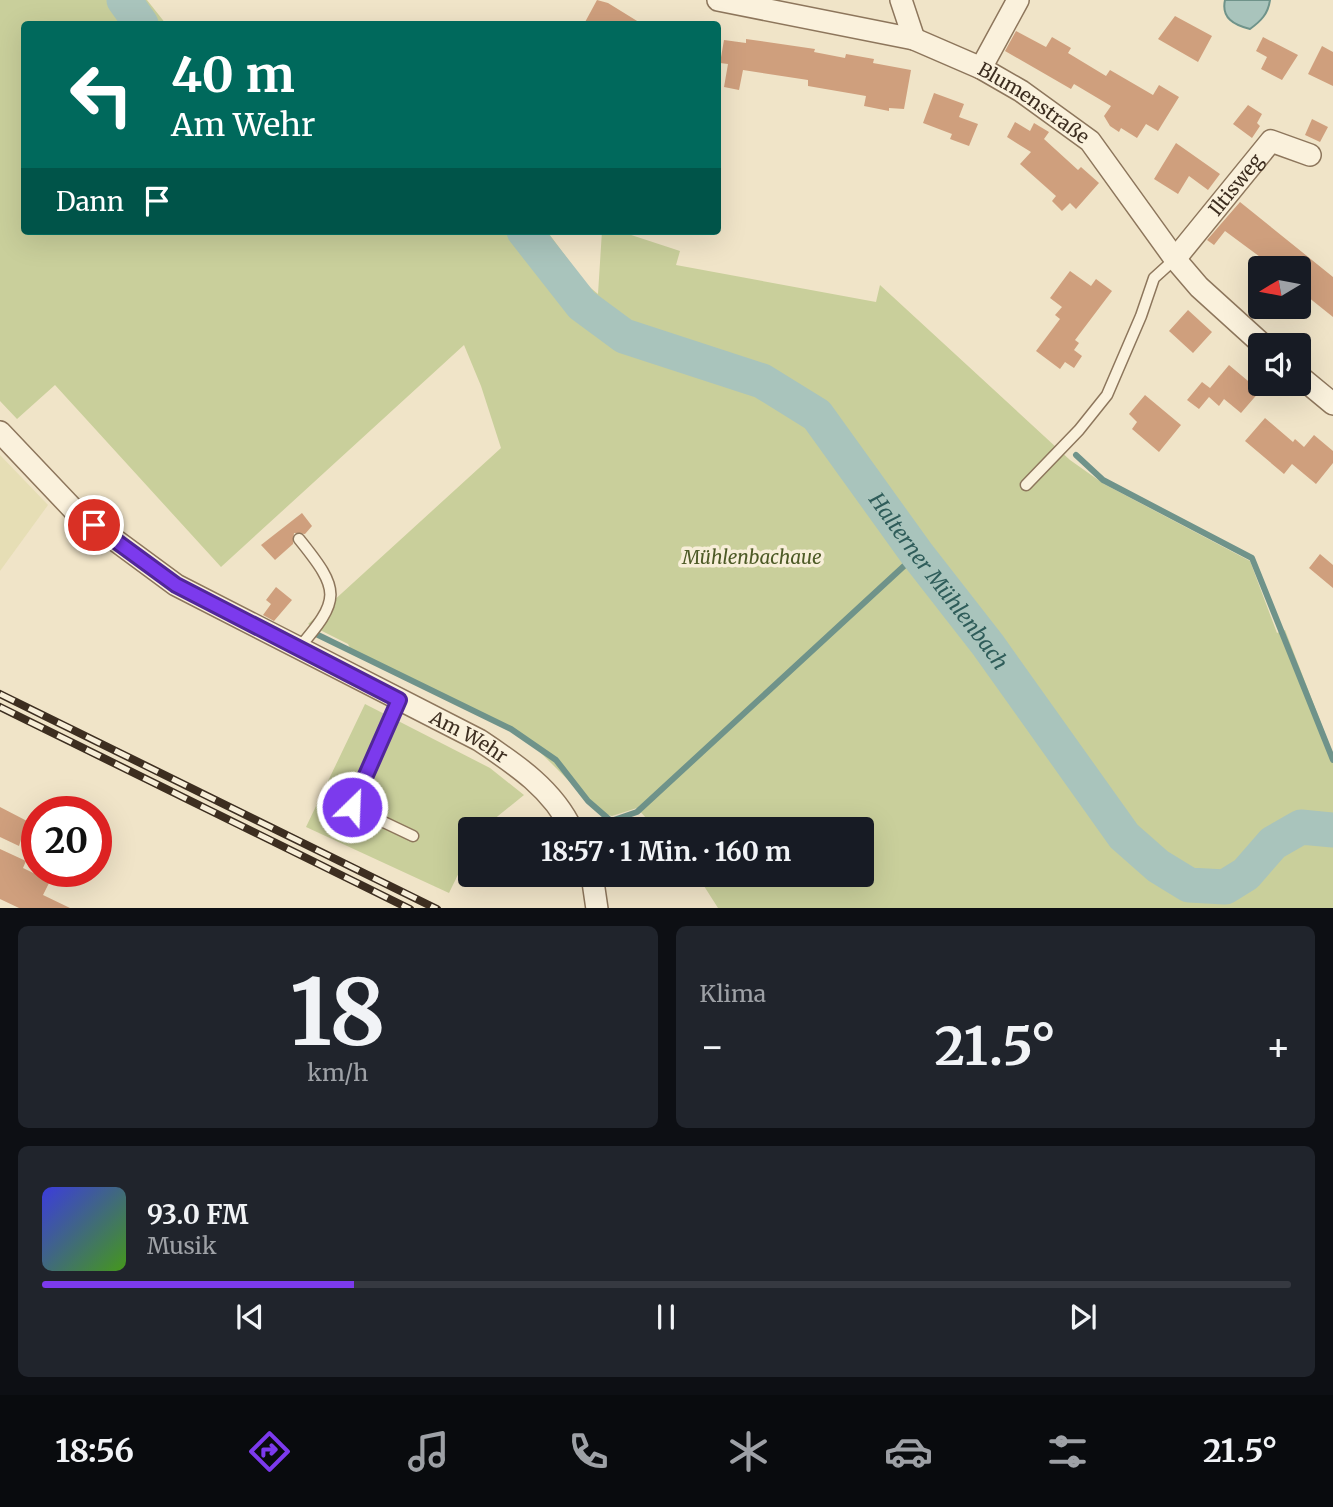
<!DOCTYPE html>
<html lang="de">
<meta charset="utf-8">
<style>
:root{--surface:#171b24;--page:#20242c;--text:#f1f3f6;--muted:#9ea1a6;--line:#363941;--accent:#7c3aed}
body{margin:0;font-family:Merriweather,serif;background:var(--page);color:var(--text);height:100vh;display:flex;flex-direction:column;font-size:26px;white-space:nowrap}
*{box-sizing:border-box;margin:0}
p{font-size:23px;color:var(--muted)}
.icon{flex:none;width:38px;height:38px;fill:none;stroke:currentColor;stroke-width:2;stroke-linecap:round;stroke-linejoin:round}
.map{position:relative;height:908px;overflow:hidden}
.panel{display:flex;flex-direction:column;gap:18px;padding:18px;background:#0d0f14;flex:1}
.panel>*{flex:none}
.top-card{position:absolute;left:21px;top:21px;width:700px;height:214px;border-radius:7px;box-shadow:0 7px 28px #0002;background:#00695c;color:#fff;overflow:hidden}
.needle{width:46px;rotate:260deg}
.buttons{position:absolute;left:1248px;top:256px;display:grid;gap:14px}
.buttons a{display:grid;place-items:center;width:63px;height:63px;border-radius:7px;background:var(--surface);box-shadow:0 7px 28px #0002;font-size:35px}
.speed{position:absolute;left:21px;top:796px;display:flex;gap:14px;font-size:35px;font-weight:700;text-align:center}
.speed>*{display:grid;place-content:center;width:91px;height:91px;border-radius:50%;background:var(--surface);box-shadow:0 7px 28px #0002;line-height:1}
.speed .limit{border:10px solid #d22;background:#fff;color:#111}
.pin{position:absolute;display:grid;place-items:center;width:60px;height:60px;color:#fff;margin:-30px;border:4px solid #fff;border-radius:50%;box-shadow:0 2px 7px #0007}
.me{position:absolute;width:77px;margin:-38px;rotate:24deg;stroke-linejoin:round;filter:drop-shadow(0 0 5px #0008)}
.turn{display:flex;align-items:center;gap:24px;height:147px;padding:0 35px;font-size:32px}
.turn .icon{width:91px;height:91px;stroke-width:2.5}
.turn b{display:block;font-size:49px;line-height:60px}
.then{display:flex;align-items:center;height:66px;padding:0 35px;background:#0003;gap:14px;font-size:26px}
.big{font-size:52px;font-weight:700;line-height:1.1}
.panel .widget{flex:1;display:flex;flex-direction:column;justify-content:center;gap:10px;min-width:0;padding:0 24px;border-radius:10px;background:var(--page)}
.panel .dial{align-items:center;gap:0}
.dial b{font-size:91px;line-height:1}
.song{display:flex;align-items:center;gap:21px}
.cover{width:84px;height:84px;border-radius:10px;background:linear-gradient(135deg,hsl(240 70% 55%),hsl(100 70% 35%))}
.played{height:7px;border-radius:4px;background:linear-gradient(90deg,var(--accent) 25%,var(--line) 25%)}
.keys{display:flex;justify-content:space-around;direction:ltr}
.heat{display:flex;justify-content:space-between;align-items:center;font-size:38px;direction:ltr}
.panel .tiles{flex:1;display:grid;gap:18px;grid-template-columns:1fr 1fr}
.widget:last-child{grid-column:span 2}
.trip{position:absolute;left:458px;top:817px;width:416px;height:70px;border-radius:7px;background:var(--surface);box-shadow:0 7px 28px #0002;font-weight:700;line-height:70px;text-align:center}
.dock{display:flex;height:112px;justify-content:space-around;align-items:center;background:#090b0e;color:var(--muted)}
.dock .icon{width:49px;height:49px}
.dock .current{color:var(--accent)}
.dock b{font-size:32px;color:var(--text)}
.map>svg:first-child{display:block}
.farmland{fill:#e6deb5}
.green{fill:#c9cf9b}
.water{fill:#a9c4bc;stroke:#6f938a;stroke-width:2}
.lines{fill:none;stroke-linecap:round;stroke-linejoin:round}
.stream{stroke:#6f938a;stroke-width:6}
.river{stroke:#a9c4bc;stroke-width:35}
.building{fill:#cf9f7d}
.lane-casing{stroke:#8d765c;stroke-width:13}
.street-casing{stroke:#8d765c;stroke-width:24}
.lane{stroke:#faf1dc;stroke-width:10}
.street{stroke:#faf1dc;stroke-width:21}
.rail-casing{stroke:#3d2e20;stroke-width:8}
.rail{stroke:#f7eed8;stroke-width:5;stroke-dasharray:16;stroke-linecap:butt}
.route-casing{stroke:#51269a;stroke-width:18}
.route{stroke:#7c3aed;stroke-width:12}
.labels{text-anchor:middle;dominant-baseline:central;stroke-width:7;stroke-linejoin:round;paint-order:stroke}
.street-label{font-size:19px;fill:#3d2e20;stroke:#f7eed8}
.park-label{font-size:19px;font-style:italic;fill:#4d5a26;stroke:#f7eed8}
.water-label{font-size:21px;font-style:italic;fill:#2f5d5a;stroke:#f7eed8}
</style>
<div class="map">
<svg width="1333" height="909" viewBox="0 0 1333 909">
<rect width="100%" height="100%" fill="#f0e4c8"/>
<path class="farmland" d="M0,455L48,505L0,571Z"/>
<path class="green" d="M0,0H147L166,24H24V231H547L586,284L598,294L602,231H619L680,251L676,265L876,302L880,285L1070,460L1104,484L1250,561L1277,633L1285,630L1333,754V908H718L697,875H863V830L656,829L637,808L612,816L601,813L538,750L507,728L352,652L348,644L308,624L501,448L481,386L464,345L221,567L55,385L17,419L0,401Z
M365,704L490,768L524,795L482,829L471,830V848L449,893L306,827Z"/>
<path class="water" d="M1225,0H1270C1268,14 1261,21 1250,29C1234,25 1221,18 1225,0Z"/>
<g class="lines">
<path class="stream" d="M1076,455L1103,480L1252,558L1333,760
M314,633L511,729L556,760L588,801L611,821L637,812L917,554"/>
<g class="river">
<path d="M124,0L141,24"/>
<path id="s1" d="M524,231L582,305L624,336L762,381L817,415L917,554L988,645L1124,836L1158,866L1189,885L1225,887L1246,874L1273,843L1301,827L1333,830"/>
</g>
</g>
<path class="building" d="M597,0L608,3L642,24H584Z
M1175,16L1212,36L1198,62L1158,39Z
M1016,31L1046,47L1052,37L1071,48L1068,53L1106,76L1110,70L1153,95L1159,85L1179,97L1158,131L1146,124L1137,138L1121,128L1119,132L1110,126L1104,116L1111,106L1074,84L1071,89L1005,51Z
M1263,37L1298,55L1282,80L1261,69L1267,57L1256,51Z
M746,39L815,49L814,52L845,58L846,54L874,59L873,63L911,70L904,109L889,108V111L864,106L866,96L808,86V80L743,70L739,90L724,87L728,64L720,63L724,40L746,43Z
M1322,46L1333,52V86L1308,74Z
M934,93L964,104L959,117L978,124L969,146L950,139L952,134L923,123Z
M1248,105L1262,114L1257,123L1260,126L1252,138L1233,124Z
M1312,119L1328,127L1320,142L1305,135Z
M1015,122L1030,131L1034,123L1049,132L1044,139L1078,170L1081,167L1099,183L1076,209L1070,203L1062,211L1052,201L1056,196L1020,164L1031,152L1007,137Z
M1176,143L1220,174L1208,190L1189,176L1178,194L1154,179Z
M1240,202L1333,277V317L1298,289V268H1275L1225,231L1214,245L1207,240Z
M1070,271L1091,286L1096,279L1112,291L1075,340L1079,343L1074,350L1082,356L1074,368L1065,362L1060,369L1036,351L1060,319L1055,315L1062,307L1050,298Z
M1188,310L1212,332L1193,353L1169,331Z
M1229,365L1260,391L1241,413L1224,399L1219,406L1209,397L1199,409L1187,400L1202,382L1210,388Z
M1145,395L1181,425L1159,452L1132,429L1137,422L1129,414Z
M1265,418L1293,442L1295,439L1304,447L1314,435L1333,451V463L1316,484L1292,464L1284,474L1245,441Z
M302,513L312,526L305,534L294,533L293,544L275,560L261,545Z
M1320,554L1333,565V588L1309,568Z
M276,587L292,600L274,621L263,615L271,604L266,600Z
M0,807L27,821L19,846L0,837Z
M0,849L26,861L23,868L50,881L43,895L70,908H19L0,899Z"/>
<g class="lines">
<defs>
<path id="lane" d="M1026,485L1079,430L1107,395L1141,316L1154,278L1175,259
M298,649C341,599 341,591 299,539
M399,700L352,807L413,836"/>
<g id="street">
<path id="s2" d="M718,0L914,39L981,68L1021,91L1090,141L1175,259L1199,287L1263,345"/>
<path d="M901,0L914,39"/>
<path d="M981,68L1018,0"/>
<path id="s3" d="M1175,259L1271,141L1310,155"/>
<path d="M1298,375L1333,404"/>
<path id="s4" d="M0,432L73,509L176,585L479,740C515,764 553,789 572,830"/>
<path d="M592,875L597,909"/>
</g>
</defs>
<use href="#lane" class="lane-casing"/>
<use href="#street" class="street-casing"/>
<use href="#lane" class="lane"/>
<use href="#street" class="street"/>
<defs>
<path id="rail" d="M0,694L437,909
M0,707L410,909"/>
</defs>
<use href="#rail" class="rail-casing"/>
<use href="#rail" class="rail"/>
</g>
<g class="lines">
<defs>
<path id="route" d="M94,525L176,585L399,700L352,807"/>
</defs>
<use href="#route" class="route-casing"/>
<use href="#route" class="route"/>
</g>
<g class="labels">
<g class="street-label">
<text stroke="none"><textPath href="#s2" startOffset="336">Blumenstraße</textPath></text>
<text stroke="none"><textPath href="#s3" startOffset="96">Iltisweg</textPath></text>
<text stroke="none"><textPath href="#s4" startOffset="564">Am Wehr</textPath></text>
</g>
<g class="park-label">
<text x="752" y="557">Mühlenbachaue</text>
</g>
<g class="water-label">
<text stroke="none"><textPath href="#s1" startOffset="562">Halterner Mühlenbach</textPath></text>
</g>
</g>
</svg>
<div class="buttons">
<a><svg class="needle" viewBox="-14 -14 28 28"><path d="M0-13l5 13h-10z" fill="#e53935"/><path d="M0 13l5-13h-10z" fill="#9ea1a6"/></svg></a>
<a><svg class="icon" aria-label="sound" viewBox="0 0 24 24"><path d="M4 9h4l5-4v14l-5-4H4zM17 9q2 3 0 6"/></svg></a>
</div>
<div class="speed"><div class="limit">20</div></div>
<div class="pin" style="left:94px;top:525px;background:#d93025"><svg class="icon" aria-label="arrive" viewBox="0 0 24 24"><path d="M6 21V4h12l-3 4 3 4H6"/></svg></div>
<svg class="me" style="left:352px;top:807px" viewBox="-20 -20 40 40"><circle r="17" fill="#7c3aed" stroke="#fff" stroke-width="3"/><path d="M0-11L8 9 0 5-8 9z" fill="#fff"/></svg>
<div class="trip">18:57 · 1 Min. · 160 m</div>
<div class="top-card">
<div class="turn"><svg class="icon" aria-label="left" viewBox="0 0 24 24"><path d="M17 20v-9H6M10 6l-5 5 5 5"/></svg><div><b>40 m</b>Am Wehr</div></div>
<div class="then">Dann<svg class="icon" aria-label="arrive" viewBox="0 0 24 24"><path d="M6 21V4h12l-3 4 3 4H6"/></svg></div>
</div>
</div>
<section class="panel">
<div class="tiles">
<div class="widget dial"><b>18</b><p>km/h</p></div>
<div class="widget"><p>Klima</p>
<div class="heat"><a>−</a><b class="big">21.5°</b><a>+</a></div>
</div>
<div class="widget">
<div class="song"><i class="cover"></i><div><b>93.0 FM</b><p>Musik</p></div></div>
<div class="played"></div>
<div class="keys"><svg class="icon" aria-label="previous" viewBox="0 0 24 24"><path d="M18 5L8 12l10 7zM5 5v14"/></svg><svg class="icon" aria-label="pause" viewBox="0 0 24 24"><path d="M8 5v14M16 5v14"/></svg><svg class="icon" aria-label="next" viewBox="0 0 24 24"><path d="M6 5l10 7-10 7zM19 5v14"/></svg></div>
</div>
</div>
</section>
<nav class="dock">
<b>18:56</b>
<svg class="icon current" aria-label="directions" viewBox="0 0 24 24"><path d="M12 3l9 9-9 9-9-9zM9 14v-3h6M13 9l2 2-2 2"/></svg>
<svg class="icon" aria-label="music" viewBox="0 0 24 24"><path d="M9 18V5l10-2v13"/><circle cx="6" cy="18" r="3"/><circle cx="16" cy="16" r="3"/></svg>
<svg class="icon" aria-label="phone" viewBox="0 0 24 24"><path d="M5 4h4l2 5-3 2q2 4 5 5l2-3 5 2v4C11 20 4 13 5 4z"/></svg>
<svg class="icon" aria-label="climate" viewBox="0 0 24 24"><path d="M12 3v18M4 7l16 10M4 17L20 7"/></svg>
<svg class="icon" aria-label="car" viewBox="0 0 24 24"><path d="M5 17H2v-5l4-1 3-4h7l3 4 3 1v5h-3M9 17h6M6 11h13"/><circle cx="7" cy="17" r="2"/><circle cx="17" cy="17" r="2"/></svg>
<svg class="icon" aria-label="filters" viewBox="0 0 24 24"><path d="M4 7h16M4 17h16"/><circle cx="9" cy="7" r="2"/><circle cx="15" cy="17" r="2"/></svg>
<b>21.5°</b>
</nav>
